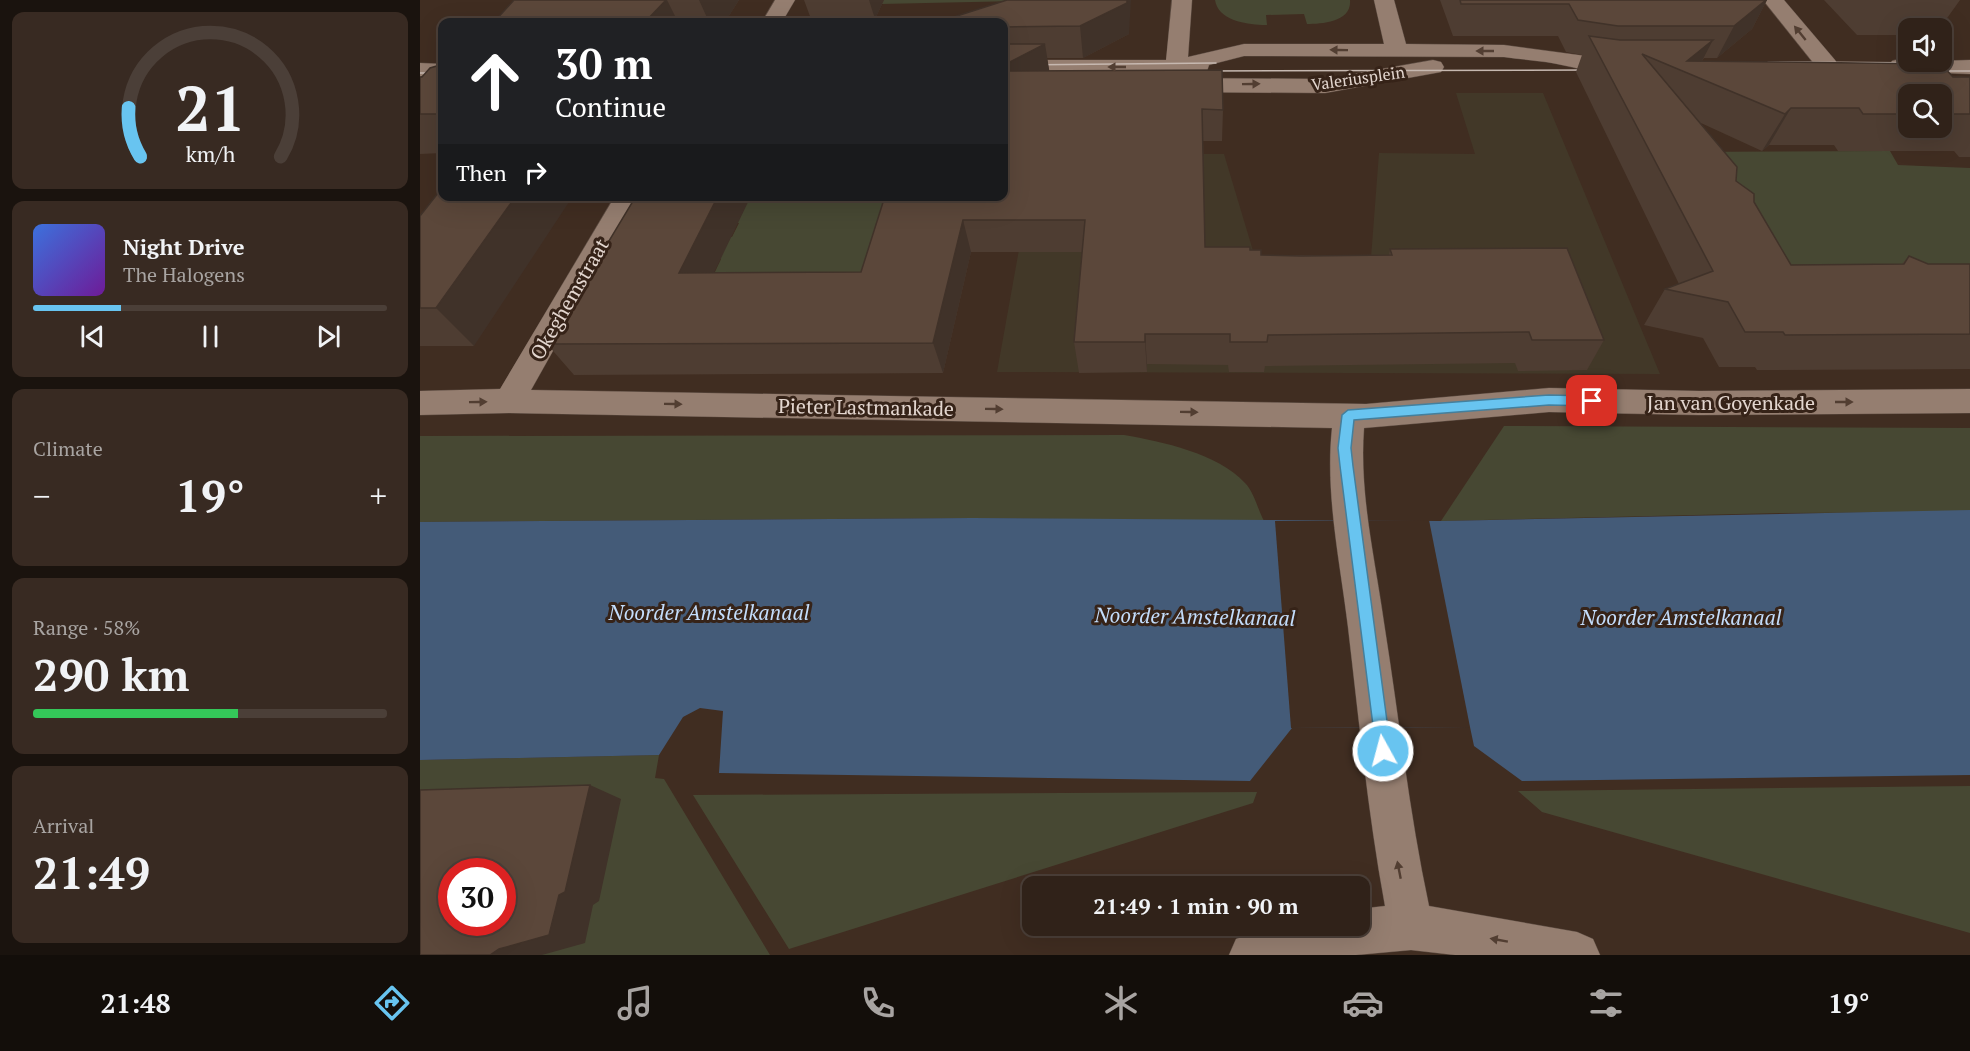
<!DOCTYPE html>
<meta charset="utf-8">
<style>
:root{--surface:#302219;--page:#382a22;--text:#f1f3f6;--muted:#a8a4a2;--line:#4b3f38;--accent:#68c4f0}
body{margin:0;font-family:"PT Serif",serif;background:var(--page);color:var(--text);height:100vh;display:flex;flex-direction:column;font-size:22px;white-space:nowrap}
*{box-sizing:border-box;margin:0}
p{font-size:20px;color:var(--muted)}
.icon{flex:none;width:33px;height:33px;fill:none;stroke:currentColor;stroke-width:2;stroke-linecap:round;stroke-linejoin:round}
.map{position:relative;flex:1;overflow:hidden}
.drawer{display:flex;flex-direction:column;gap:12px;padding:12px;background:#1a130e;width:420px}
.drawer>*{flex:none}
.hud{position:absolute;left:18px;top:18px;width:570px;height:183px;border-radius:12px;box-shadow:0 6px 24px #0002,0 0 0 2px var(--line);background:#202124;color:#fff;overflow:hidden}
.tools{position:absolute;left:1478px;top:18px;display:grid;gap:12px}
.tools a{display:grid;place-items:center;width:54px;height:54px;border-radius:12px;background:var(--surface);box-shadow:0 6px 24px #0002,0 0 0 2px var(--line);font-size:30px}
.speed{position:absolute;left:18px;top:858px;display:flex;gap:12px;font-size:30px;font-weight:700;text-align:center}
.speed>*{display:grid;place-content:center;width:78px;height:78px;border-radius:50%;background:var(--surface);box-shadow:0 6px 24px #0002,0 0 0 2px var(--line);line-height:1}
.speed .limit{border:9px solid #d22;background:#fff;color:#111}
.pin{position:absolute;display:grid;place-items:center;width:51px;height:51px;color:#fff;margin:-26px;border-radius:12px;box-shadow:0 3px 9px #0006}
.me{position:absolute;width:66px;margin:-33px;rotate:353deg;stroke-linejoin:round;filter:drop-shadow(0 0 4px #0008)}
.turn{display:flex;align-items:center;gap:21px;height:126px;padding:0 18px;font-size:27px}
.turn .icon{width:78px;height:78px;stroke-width:2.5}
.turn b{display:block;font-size:42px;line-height:51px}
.then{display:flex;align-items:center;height:57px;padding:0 18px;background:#0003;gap:12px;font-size:22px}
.big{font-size:45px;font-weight:800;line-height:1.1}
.drawer .tile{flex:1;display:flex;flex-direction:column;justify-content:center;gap:9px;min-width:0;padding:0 21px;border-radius:12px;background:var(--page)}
.drawer .dial{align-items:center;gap:0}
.dial svg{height:156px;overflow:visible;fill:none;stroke:var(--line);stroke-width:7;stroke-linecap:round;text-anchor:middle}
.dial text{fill:var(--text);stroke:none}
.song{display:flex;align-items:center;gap:18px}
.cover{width:72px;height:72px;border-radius:9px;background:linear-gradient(135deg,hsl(220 70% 55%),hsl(280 70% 35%))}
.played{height:6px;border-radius:3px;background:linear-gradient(90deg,var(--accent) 25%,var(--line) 25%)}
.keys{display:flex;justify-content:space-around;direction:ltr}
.heat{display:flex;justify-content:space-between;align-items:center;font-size:33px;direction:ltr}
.charge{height:9px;border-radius:4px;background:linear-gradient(90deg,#34c759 58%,var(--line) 0)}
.trip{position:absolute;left:602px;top:876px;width:348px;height:60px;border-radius:12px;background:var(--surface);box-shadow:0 6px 24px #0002,0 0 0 2px var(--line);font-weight:800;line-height:60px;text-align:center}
.menu{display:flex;height:96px;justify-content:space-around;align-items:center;background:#130e0a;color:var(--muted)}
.menu .icon{width:42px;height:42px}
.menu .selected{color:var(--accent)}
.menu b{font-size:27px;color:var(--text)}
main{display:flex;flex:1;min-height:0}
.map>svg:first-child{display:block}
.education{fill:#423828}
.green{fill:#474833;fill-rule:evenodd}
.water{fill:#445b78}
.pier{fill:#402d21}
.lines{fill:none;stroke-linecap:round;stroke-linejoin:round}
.minor-casing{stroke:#5b4b41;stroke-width:1}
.minor{fill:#957e70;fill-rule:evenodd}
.tram{stroke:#c6b8b0;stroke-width:1.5}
.wall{fill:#4e3d32;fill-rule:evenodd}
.shaded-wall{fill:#403229}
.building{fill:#5b473a;stroke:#403229;stroke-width:1.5;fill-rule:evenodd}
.oneway{fill:#523e32}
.route{fill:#68c4f0;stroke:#447f9c;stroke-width:1.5}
.labels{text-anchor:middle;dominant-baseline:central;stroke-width:6;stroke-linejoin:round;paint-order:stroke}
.far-street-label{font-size:16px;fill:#e3d6cf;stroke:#362318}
.street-label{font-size:20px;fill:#e3d6cf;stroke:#362318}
.water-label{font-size:21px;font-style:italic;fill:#c3ddfc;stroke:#362318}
</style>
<main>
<section class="drawer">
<div class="tile dial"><svg viewBox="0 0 100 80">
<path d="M14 69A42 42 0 1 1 86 69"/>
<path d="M14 69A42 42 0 0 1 8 44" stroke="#68c4f0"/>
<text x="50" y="56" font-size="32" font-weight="700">21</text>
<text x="50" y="72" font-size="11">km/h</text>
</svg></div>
<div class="tile">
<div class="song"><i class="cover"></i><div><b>Night Drive</b><p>The Halogens</p></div></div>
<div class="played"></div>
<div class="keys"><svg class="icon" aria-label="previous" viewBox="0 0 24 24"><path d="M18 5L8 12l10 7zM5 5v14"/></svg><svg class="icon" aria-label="pause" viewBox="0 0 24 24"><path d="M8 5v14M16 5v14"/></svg><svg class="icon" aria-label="next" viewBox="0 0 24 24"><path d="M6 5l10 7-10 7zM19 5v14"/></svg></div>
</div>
<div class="tile"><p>Climate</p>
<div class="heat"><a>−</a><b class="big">19°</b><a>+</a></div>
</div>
<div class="tile"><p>Range · 58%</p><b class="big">290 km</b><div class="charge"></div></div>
<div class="tile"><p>Arrival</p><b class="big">21:49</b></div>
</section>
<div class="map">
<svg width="1550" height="955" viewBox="0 0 1550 955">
<rect width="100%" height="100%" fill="#402d21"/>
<path class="education" d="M1036,93H1123L1240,374L577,372L626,99L694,154H804L843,284H949L959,153L1055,154Z"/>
<path class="green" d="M461,0H650L461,4Z
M795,0H930C932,22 902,24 887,24L884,14L846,15L847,25H842C825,24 798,20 795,0Z
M1470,151L1478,165L1550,168V278L1323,280L1256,152Z
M331,197H484L462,273L294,274L301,259H297L307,237H312L319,223H314L323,203H328Z
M1084,426L1550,428V512L1363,513L1021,521Z
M704,435C743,442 797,453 825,483C834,492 838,510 844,521L552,518L0,522V436Z
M239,755L235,778L244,779L350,955H0V760ZM32,872H82V922H32Z
M1550,786V933L1122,812L1098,791Z
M837,792L833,803L369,949L273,795Z"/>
<path class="water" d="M1550,510V775L1102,781L1054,746L1050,727L872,728L830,781L299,773L303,711L280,708L263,717L239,755L0,760V522L552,518L1021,521Z"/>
<path class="pier" d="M1009,520L1050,727L871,728L855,521Z"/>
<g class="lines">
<defs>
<path id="minor" d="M355,0H375L362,22H342Z
M752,0H772L768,57L824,44H964L954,0H974L986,44L1084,45L1211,62L1214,67L1211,72C1183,78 1154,66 1126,62C1112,60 1098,59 1084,57L824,56L789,65L787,71L779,73H584V60H746Z
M1343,0H1364L1415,60L1418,65L1415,70L1407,72L1399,70Z
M1480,59L1488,60V62L1550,60V74L1472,71L1469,66L1472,61Z
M1013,60L1021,62L1024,67L1021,72L905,93L759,92L751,90L748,85L751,80L759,78L905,79Z
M0,63L22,64V76L0,77Z
M195,196H220L111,390L946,404L1129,388L1279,391L1550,389V413L1279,415L1129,412L944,428C939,494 955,558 964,623C979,717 989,813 1009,906L1157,932L1173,939L1180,955H1035L991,950L936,955H809L816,939L855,926H939V909L965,906C948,814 939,720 928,627C920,561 905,494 912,428L89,413L0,415V391L80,389Z"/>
</defs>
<use href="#minor" class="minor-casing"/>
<use href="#minor" class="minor"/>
<path class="tram" d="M1348,62L1522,63
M584,65L796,63
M784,71L1174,70
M1510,71H1550
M0,73H22"/>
</g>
<path class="wall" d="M94,0H319L305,22H74Z
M384,0H464L455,19H391Z
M587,0L709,34L663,58H627L629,71L803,110L802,141H783L785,247L830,250L841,255H969L970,249L1184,340L1167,370L1098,371L1095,363L845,366L844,372H809L808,365L727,364V372L659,373L654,342L662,252H551L523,373L154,375L127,344L294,273L441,272L584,196V22Z
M1020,0H1347L1332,29L1297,58H1284L1282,61L1550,77V157H1539L1534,151H1418L1414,145H1349L1342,151L1281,123L1316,181L1334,202L1371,265L1482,264L1489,256L1508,264H1550V369L1337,370L1335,367H1299L1283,338L1224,325L1245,289L1259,284L1156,72L1162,55L1146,52L1138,36H1033ZM1488,94H1521V128H1488Z
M1404,0H1540L1520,28H1488V35H1437Z
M22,65V153L0,154V77Z
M0,216L54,346H0Z"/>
<path class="shaded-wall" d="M246,0H247L258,22H225Z
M279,0H319L305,22H289Z
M449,0H464L455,19Z
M707,0H711L709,34L663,58L660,26Z
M1346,0H1347L1332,29L1297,58L1314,26Z
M1293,40L1274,76L1267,61Z
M625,44L630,75L584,99V65Z
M1371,108L1349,145L1342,151L1365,114Z
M96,196H153L54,346L16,308Z
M298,196H331L279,304L259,273Z
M543,220L551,252L523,373L513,343Z
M725,334L727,364V372L725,342Z
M170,785L201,799L179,901L173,905L165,943L122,955H70L139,895Z"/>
<path class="building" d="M94,0H246L225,22H74Z
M587,0H707V3L660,26L584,27V22H518Z
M1040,0H1346L1314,26H1198L1158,20L1149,4H1041Z
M1169,36L1200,40H1293L1267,61L1521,64L1533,77H1550V114H1521V94H1488V114H1443L1439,108H1371L1365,114L1222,54L1317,167L1316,181L1334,194V202L1371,265L1484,264L1489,256L1508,264H1550V334L1365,335L1363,332H1325L1308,302L1245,289L1293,271Z
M584,44H625L584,65Z
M20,65H22V114H0V77H2L10,68Z
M802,70L803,110L782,109L785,247H830V250H841V255L881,256L972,255L970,249L1147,248L1184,340H1112L1109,332L848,335L847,342H810V334H725V342H654L665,220H543L513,343L127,344L216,196H298L259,273L441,272L465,196H584V71Z
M22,188V196H96L16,308H0V216Z
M170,785L145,892L139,895L129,935L79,949L70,955H0V790ZM32,872H82V922H32Z"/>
<defs><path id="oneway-solid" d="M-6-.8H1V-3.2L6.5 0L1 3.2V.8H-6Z" transform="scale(1.5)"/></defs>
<g class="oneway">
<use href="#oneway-solid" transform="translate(1380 33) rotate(-129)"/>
<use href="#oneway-solid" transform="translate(919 50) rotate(-179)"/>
<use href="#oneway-solid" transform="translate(1065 51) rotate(180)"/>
<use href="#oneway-solid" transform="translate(697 67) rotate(180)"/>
<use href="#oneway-solid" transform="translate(831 84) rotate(-1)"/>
<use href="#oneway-solid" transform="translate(58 402) rotate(-1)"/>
<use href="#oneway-solid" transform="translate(1424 402)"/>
<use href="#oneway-solid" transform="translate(253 404) rotate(1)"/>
<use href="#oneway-solid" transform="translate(574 409) rotate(1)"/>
<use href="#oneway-solid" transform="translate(769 412) rotate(1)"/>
<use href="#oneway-solid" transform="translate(979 870) rotate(-101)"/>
<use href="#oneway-solid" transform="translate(1079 940) rotate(-170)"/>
</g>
<path class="route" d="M1129,395L1172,396L1178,401L1172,406L1129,405L934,420L931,448L933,466L971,751L969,757L963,759L957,757L920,466L918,448L922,415L928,410Z"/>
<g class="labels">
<g class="far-street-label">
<text transform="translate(938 78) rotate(-8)">Valeriusplein</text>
</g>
<g class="street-label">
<text transform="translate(149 299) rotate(-60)">Okeghemstraat</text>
<text x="1311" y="402">Jan van Goyenkade</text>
<text transform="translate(446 407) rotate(1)">Pieter Lastmankade</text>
</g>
<g class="water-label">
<text x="289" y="612">Noorder Amstelkanaal</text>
<text transform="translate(775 616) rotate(1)">Noorder Amstelkanaal</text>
<text x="1261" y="617">Noorder Amstelkanaal</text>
</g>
</g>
</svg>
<div class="tools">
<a><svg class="icon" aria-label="sound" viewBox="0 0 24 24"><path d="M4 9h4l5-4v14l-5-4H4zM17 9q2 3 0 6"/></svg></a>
<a><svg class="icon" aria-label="search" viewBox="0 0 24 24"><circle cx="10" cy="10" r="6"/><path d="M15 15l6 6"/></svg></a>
</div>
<div class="speed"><div class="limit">30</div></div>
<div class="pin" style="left:1172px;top:401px;background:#d93025"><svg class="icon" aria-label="arrive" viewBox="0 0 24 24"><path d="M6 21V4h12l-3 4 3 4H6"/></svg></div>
<svg class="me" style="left:963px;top:751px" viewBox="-20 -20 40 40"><circle r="17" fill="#68c4f0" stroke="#fff" stroke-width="3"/><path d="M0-11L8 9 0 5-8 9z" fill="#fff"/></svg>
<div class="trip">21:49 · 1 min · 90 m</div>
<div class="hud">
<div class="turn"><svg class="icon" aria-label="ahead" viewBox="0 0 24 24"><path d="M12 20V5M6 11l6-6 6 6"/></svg><div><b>30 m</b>Continue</div></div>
<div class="then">Then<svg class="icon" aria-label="right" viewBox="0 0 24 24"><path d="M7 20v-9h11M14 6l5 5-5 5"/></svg></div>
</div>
</div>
</main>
<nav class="menu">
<b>21:48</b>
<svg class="icon selected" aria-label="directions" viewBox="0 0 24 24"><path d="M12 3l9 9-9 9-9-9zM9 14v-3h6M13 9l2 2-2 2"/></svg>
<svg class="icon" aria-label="music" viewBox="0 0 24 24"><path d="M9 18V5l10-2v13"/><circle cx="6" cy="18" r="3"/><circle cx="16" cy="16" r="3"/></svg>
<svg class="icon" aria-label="phone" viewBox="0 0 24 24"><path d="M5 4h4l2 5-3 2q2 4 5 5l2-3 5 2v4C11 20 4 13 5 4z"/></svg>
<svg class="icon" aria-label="climate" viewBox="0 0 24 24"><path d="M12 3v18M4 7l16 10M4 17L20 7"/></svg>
<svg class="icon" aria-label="car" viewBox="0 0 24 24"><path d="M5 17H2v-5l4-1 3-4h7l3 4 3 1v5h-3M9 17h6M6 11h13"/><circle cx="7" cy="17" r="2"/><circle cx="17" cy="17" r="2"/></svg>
<svg class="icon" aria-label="filters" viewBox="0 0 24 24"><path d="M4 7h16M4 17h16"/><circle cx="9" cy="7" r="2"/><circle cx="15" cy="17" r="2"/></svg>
<b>19°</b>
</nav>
